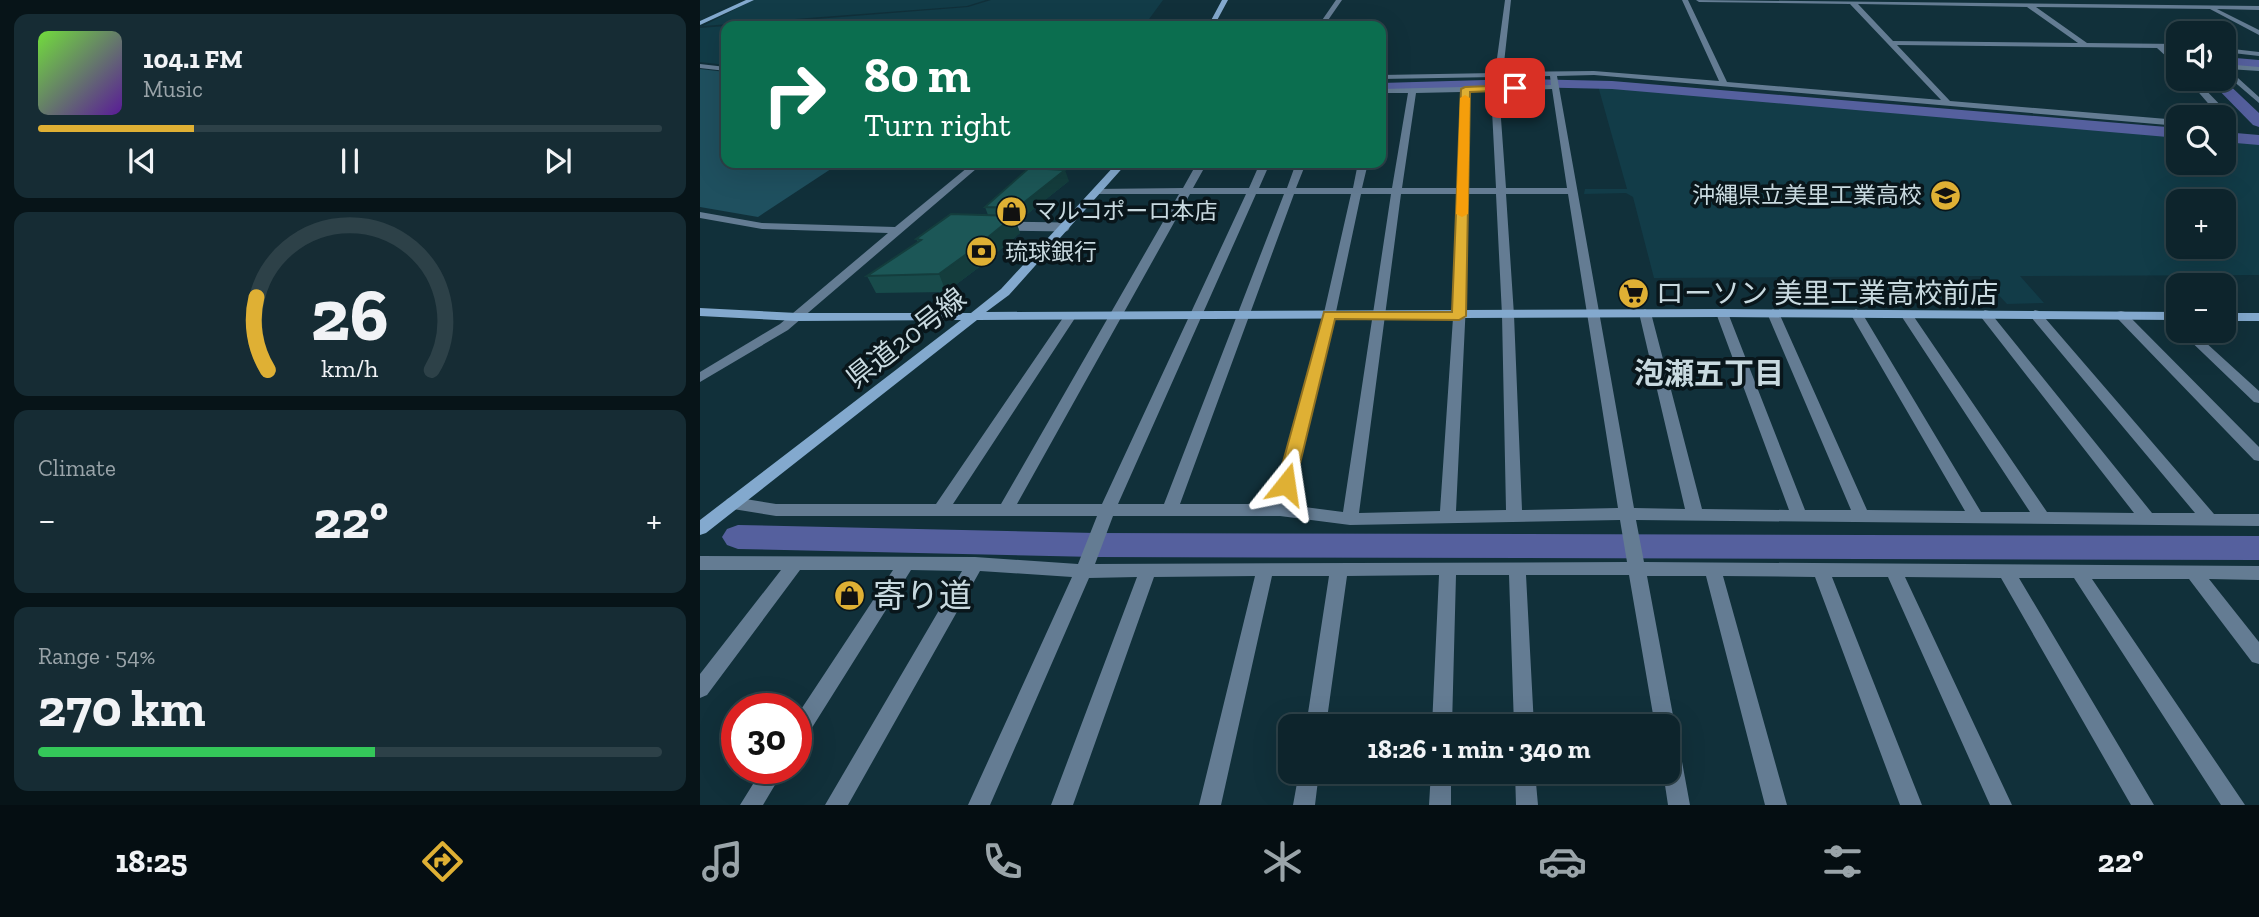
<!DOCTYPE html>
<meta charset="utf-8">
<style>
:root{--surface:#0d242c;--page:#162c34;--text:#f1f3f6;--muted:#9aa4a9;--line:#2d4148;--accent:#dfb034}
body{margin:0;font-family:"Zilla Slab","Noto Sans JP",serif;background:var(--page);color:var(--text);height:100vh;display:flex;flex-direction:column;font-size:26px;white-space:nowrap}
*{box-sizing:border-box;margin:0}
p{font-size:23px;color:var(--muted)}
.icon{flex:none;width:38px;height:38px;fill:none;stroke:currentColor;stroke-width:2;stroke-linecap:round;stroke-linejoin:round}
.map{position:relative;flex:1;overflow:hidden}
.panel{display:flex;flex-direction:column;gap:14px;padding:14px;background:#071418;width:700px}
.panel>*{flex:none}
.hud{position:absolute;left:21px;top:21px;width:665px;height:147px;border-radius:14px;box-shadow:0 7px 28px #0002,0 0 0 2px var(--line);background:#0b6e4f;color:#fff;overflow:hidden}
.tools{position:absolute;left:1466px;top:21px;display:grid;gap:14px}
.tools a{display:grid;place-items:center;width:70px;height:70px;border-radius:14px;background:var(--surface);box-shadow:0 7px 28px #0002,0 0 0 2px var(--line);font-size:35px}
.speed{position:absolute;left:21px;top:693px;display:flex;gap:14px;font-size:35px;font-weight:700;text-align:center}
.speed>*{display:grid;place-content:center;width:91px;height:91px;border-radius:50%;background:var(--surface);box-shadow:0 7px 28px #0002,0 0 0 2px var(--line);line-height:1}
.speed .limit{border:10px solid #d22;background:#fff;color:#111}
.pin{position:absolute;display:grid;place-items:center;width:60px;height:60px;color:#fff;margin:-30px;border-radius:14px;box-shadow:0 4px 10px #0006}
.me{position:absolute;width:77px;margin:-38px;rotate:15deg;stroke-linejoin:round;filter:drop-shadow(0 0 5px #0008)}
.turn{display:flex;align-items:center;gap:24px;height:147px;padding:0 28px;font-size:32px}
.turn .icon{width:91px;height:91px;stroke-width:2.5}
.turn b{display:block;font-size:49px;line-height:60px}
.big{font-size:52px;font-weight:700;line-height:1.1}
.panel .card{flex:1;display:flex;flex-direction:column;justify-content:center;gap:10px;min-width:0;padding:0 24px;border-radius:14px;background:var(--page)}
.panel .dial{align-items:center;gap:0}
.dial svg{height:182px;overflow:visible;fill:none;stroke:var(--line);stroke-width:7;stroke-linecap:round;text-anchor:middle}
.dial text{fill:var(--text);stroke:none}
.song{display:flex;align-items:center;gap:21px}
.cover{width:84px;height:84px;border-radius:10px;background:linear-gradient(135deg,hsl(100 70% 55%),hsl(270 70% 35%))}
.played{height:7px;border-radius:4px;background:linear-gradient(90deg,var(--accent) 25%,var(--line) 25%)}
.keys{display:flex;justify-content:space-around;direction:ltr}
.heat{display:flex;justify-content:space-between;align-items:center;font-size:38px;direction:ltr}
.charge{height:10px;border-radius:5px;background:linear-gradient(90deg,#34c759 54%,var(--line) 0)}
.trip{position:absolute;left:578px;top:714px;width:402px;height:70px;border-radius:14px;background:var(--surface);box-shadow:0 7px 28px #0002,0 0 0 2px var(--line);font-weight:700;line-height:70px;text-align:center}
.tab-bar{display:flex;height:112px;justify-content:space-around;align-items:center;background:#050e12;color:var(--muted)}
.tab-bar .icon{width:49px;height:49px}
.tab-bar .on{color:var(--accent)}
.tab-bar b{font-size:32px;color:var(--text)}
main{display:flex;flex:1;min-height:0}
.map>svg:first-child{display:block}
.built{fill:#123c48;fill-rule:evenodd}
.green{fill:#1f505f}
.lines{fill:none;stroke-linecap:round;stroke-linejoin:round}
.canal{fill:#55609e;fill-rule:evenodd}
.lane{stroke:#647c93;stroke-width:9}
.street{fill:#647c93;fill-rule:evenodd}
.secondary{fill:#83a9ce;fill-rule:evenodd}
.wall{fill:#184b4b}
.shaded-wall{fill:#143d3d}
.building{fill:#1c5757;stroke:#143d3d;stroke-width:2}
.route{fill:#dfb034;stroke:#917222;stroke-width:2}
.slow{fill:#f59e0b}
.labels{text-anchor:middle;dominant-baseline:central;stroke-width:7;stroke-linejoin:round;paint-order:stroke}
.far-poi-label{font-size:23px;fill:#c8d9df;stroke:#09161b;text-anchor:start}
.poi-label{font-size:28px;fill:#c8d9df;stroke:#09161b;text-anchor:start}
.street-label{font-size:28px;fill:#c8d9df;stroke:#09161b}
.neighbourhood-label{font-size:30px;font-weight:bold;fill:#c8d9df;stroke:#09161b}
.near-poi-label{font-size:33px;fill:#c8d9df;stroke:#09161b;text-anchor:start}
</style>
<main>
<section class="panel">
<div class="card">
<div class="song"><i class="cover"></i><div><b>104.1 FM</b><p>Music</p></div></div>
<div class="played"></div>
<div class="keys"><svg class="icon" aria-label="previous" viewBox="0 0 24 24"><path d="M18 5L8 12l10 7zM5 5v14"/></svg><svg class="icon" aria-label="pause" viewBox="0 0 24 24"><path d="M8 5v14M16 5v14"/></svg><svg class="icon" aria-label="next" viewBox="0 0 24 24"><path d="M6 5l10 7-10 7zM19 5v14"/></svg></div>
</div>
<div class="card dial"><svg viewBox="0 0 100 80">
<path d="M14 69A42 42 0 1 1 86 69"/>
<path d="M14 69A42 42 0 0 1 9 37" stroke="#dfb034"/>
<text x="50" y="56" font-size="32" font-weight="700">26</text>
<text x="50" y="72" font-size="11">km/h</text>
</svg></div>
<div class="card"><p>Climate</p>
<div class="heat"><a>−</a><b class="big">22°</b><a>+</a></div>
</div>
<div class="card"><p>Range · 54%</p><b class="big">270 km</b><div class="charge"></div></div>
</section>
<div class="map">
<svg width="1559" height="805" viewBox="0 0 1559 805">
<rect width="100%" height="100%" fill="#11303a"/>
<path class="built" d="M53,0H286L267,6L3,26Z
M291,0H463L444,26H26V65L0,62V28L268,7Z
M898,86L1479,136V163H1524V140L1559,143V275L1320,276L1344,303L1307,304L1281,276L954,278L933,197L926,193L884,194L885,189H927ZM1479,201H1524V247H1479Z"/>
<path class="green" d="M0,69L26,72V163H140L58,217L0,207Z"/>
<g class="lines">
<path class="canal" d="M1524,57L1559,60V68L1524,65Z
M820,79L912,81L1479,128V138L912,89L820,87L681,91V83Z
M1508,79H1523L1559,113V127L1553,125Z
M1524,132L1559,135V145L1524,142Z
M38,525L395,533L1559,536V560L395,557L38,549L27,545L22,537L27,529Z"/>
<path class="lane" d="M305,226L365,227"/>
<path class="street" d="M636,0H642L624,26H618Z
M805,0H811L803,72L894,71L1019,81L982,0H988L1027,82L1241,100L1150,4L999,2L996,0L1559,6V10L1517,9L1559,30V35L1510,9L1336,7L1387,43L1479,44V48H1465L1479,62V68L1457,48L1197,45L1250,101L1479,120V126L894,75L857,76L934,508L985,509L939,313L945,309L951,313L1002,509L1089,510L1016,313L1022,309L1028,313L1105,510H1151L1067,313L1073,309L1079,313L1167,510L1265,511L1150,313L1156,309L1162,313L1281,512H1330L1200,314L1202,311H1210L1347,512L1434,513L1281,317L1279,314L1285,310L1289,311L1452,513H1495L1331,317L1329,314L1335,310L1339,311L1514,514H1559V526L936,520L944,562L1559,566V580L1509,579L1559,642V664L1552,662L1489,579H1392L1545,805H1521L1374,578H1319L1454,805H1431L1301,578L1205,577L1312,805H1290L1188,577H1132L1222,805H1200L1115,577L1023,576L1087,805H1065L1006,576H947L975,726L972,732L978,740L990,805H968L963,772H968V726H955L929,575H826L834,726H814L809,575H756L752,726H732L739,575L647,576L626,726H606L629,576H572L521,805H499L555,576L454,577L373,805H351L437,577L389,578L290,805H268L372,577L280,571L148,805H125L262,571L211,570L103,742L96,744V717L193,570H100L7,695L0,698V674L81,570H0V556L275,557L378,564L397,516H76L33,509L27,507L25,503L27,499L33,497L76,504H236L367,312H375L377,315L253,504H301L479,194H398L393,191L394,189L483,188L497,163H507L493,188H549L560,163H570L559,188H587L596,163H606L596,188H653L658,163H668L662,188H692L708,93H681V89L851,85L850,76L681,79V75L795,73ZM1158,4L1327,7L1378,43L1193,41ZM852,89L867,188H806L799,91ZM769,91H791L796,188H768ZM761,92L758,188H702L716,93ZM490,194H546L402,504H317ZM556,194H584L464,504H418ZM594,194H651L621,326L574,504H480ZM661,194H691L643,512L589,505L633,326ZM701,194H758L754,303L740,511L659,513ZM768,194H796L802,315L806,510L756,511L766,303ZM806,194H868L918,508L822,510L814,315ZM413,516H580L650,525L920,520L927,562L395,564Z
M1524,48L1559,52V56L1524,52Z
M0,64L26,67V71L0,68Z
M1524,64L1559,67V71L1528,69L1559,97V103L1524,73Z
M1487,79H1495L1530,115V119L1524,121V117H1520Z
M273,163H283L88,330L0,382V372L80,324L188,233L62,229L0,218V212L62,223L195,227Z
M1421,311L1425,312L1559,447V461L1554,460L1417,318L1415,315L1417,312Z
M1471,312L1479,317V328L1475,327L1465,316Z
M1480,331H1493L1559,391V403L1554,402Z
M63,768H85L63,805H40Z
M599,772H619L615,805H593Z
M731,772H751V805H729Z
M815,772H835L838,805H816Z"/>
<path class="secondary" d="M46,0H54L0,25V21Z
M522,0H528L514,26H508Z
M417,163H427L309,295L286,312L1022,309L1479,312V320L1022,317L277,320L6,533L0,535V520L261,320L97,321L0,316V308L97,313H271L301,289Z
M1524,313H1559V321H1524Z"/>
</g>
<path class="wall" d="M369,181L321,219H315L320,233L282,265L246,292L176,293L167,276L218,242L216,239L288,215L285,207Z"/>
<path class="shaded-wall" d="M365,170L369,181L321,219L317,208Z
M314,216L320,233L282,265L246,292L239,274Z"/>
<path class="building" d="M329,168L365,170L317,208L285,207Z
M251,214L314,216L275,248L239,274L167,276L221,240L216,239Z"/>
<path class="route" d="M815,85L820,88L818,90L770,92L766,316L759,320L635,319L595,484L593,488H580L577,484L624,312H752L761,89L765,87Z"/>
<path class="slow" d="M765,95L770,98L768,214L762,217L756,214L760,98Z"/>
<defs>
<symbol id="school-disc" viewBox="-11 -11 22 22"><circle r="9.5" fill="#dfb034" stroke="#09161b"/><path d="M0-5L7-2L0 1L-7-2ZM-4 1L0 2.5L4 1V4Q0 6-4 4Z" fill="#111"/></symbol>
<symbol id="shop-disc" viewBox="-11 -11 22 22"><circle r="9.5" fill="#dfb034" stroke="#09161b"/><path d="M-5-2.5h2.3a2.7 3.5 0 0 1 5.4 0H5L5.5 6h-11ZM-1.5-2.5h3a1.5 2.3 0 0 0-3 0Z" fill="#111"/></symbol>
<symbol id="bank-disc" viewBox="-11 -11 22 22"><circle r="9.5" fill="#dfb034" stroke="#09161b"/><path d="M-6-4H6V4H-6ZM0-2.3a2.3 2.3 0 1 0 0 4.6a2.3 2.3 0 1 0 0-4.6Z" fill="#111"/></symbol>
<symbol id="supermarket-disc" viewBox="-11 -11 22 22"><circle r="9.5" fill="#dfb034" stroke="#09161b"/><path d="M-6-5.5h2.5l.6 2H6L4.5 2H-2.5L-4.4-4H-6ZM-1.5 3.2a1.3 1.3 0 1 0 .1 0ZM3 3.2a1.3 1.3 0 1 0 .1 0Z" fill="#111"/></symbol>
</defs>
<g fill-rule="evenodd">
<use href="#school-disc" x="1228" y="178" width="35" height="35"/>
<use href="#shop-disc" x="294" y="194" width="35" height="35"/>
<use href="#bank-disc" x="264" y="234" width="35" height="35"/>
<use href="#supermarket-disc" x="916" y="276" width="35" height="35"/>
<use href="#shop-disc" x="132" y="578" width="35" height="35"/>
</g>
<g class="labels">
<g class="far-poi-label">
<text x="1222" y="195" text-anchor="end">沖縄県立美里工業高校</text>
<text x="334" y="211">マルコポーロ本店</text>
<text x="305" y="252">琉球銀行</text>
</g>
<g class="poi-label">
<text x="956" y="293">ローソン 美里工業高校前店</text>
</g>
<g class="street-label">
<text transform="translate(206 338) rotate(-38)">県道20号線</text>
</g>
<g class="neighbourhood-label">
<text x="1009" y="374">泡瀬五丁目</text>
</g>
<g class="near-poi-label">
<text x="173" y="595">寄り道</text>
</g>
</g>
</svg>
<div class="tools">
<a><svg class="icon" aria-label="sound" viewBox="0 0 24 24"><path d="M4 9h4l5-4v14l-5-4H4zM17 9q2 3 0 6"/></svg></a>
<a><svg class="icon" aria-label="search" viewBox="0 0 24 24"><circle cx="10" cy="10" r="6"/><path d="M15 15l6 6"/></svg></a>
<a>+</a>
<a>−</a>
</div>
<div class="speed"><div class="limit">30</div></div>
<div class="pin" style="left:815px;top:88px;background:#d93025"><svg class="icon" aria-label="arrive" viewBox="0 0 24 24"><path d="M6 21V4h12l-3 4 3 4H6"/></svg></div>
<svg class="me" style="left:586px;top:484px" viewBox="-20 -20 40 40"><path d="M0-17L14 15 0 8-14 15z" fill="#dfb034" stroke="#fff" stroke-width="4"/></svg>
<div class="trip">18:26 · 1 min · 340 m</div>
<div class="hud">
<div class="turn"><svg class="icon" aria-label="right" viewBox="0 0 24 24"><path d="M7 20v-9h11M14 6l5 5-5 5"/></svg><div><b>80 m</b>Turn right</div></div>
</div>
</div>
</main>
<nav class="tab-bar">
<b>18:25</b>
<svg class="icon on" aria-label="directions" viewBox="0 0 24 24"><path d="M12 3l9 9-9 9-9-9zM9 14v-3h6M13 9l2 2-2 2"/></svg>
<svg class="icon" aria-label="music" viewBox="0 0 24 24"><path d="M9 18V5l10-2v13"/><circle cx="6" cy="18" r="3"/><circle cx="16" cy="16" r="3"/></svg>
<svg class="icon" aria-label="phone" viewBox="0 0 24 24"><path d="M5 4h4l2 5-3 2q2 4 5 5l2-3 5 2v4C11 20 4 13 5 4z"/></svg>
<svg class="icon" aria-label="climate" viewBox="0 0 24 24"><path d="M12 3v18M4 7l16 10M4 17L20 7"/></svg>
<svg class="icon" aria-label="car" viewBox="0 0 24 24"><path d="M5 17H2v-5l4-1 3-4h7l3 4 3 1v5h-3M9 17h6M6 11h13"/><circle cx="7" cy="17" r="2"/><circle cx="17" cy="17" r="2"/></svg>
<svg class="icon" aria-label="filters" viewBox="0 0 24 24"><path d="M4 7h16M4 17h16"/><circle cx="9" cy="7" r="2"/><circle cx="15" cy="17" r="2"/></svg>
<b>22°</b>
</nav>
